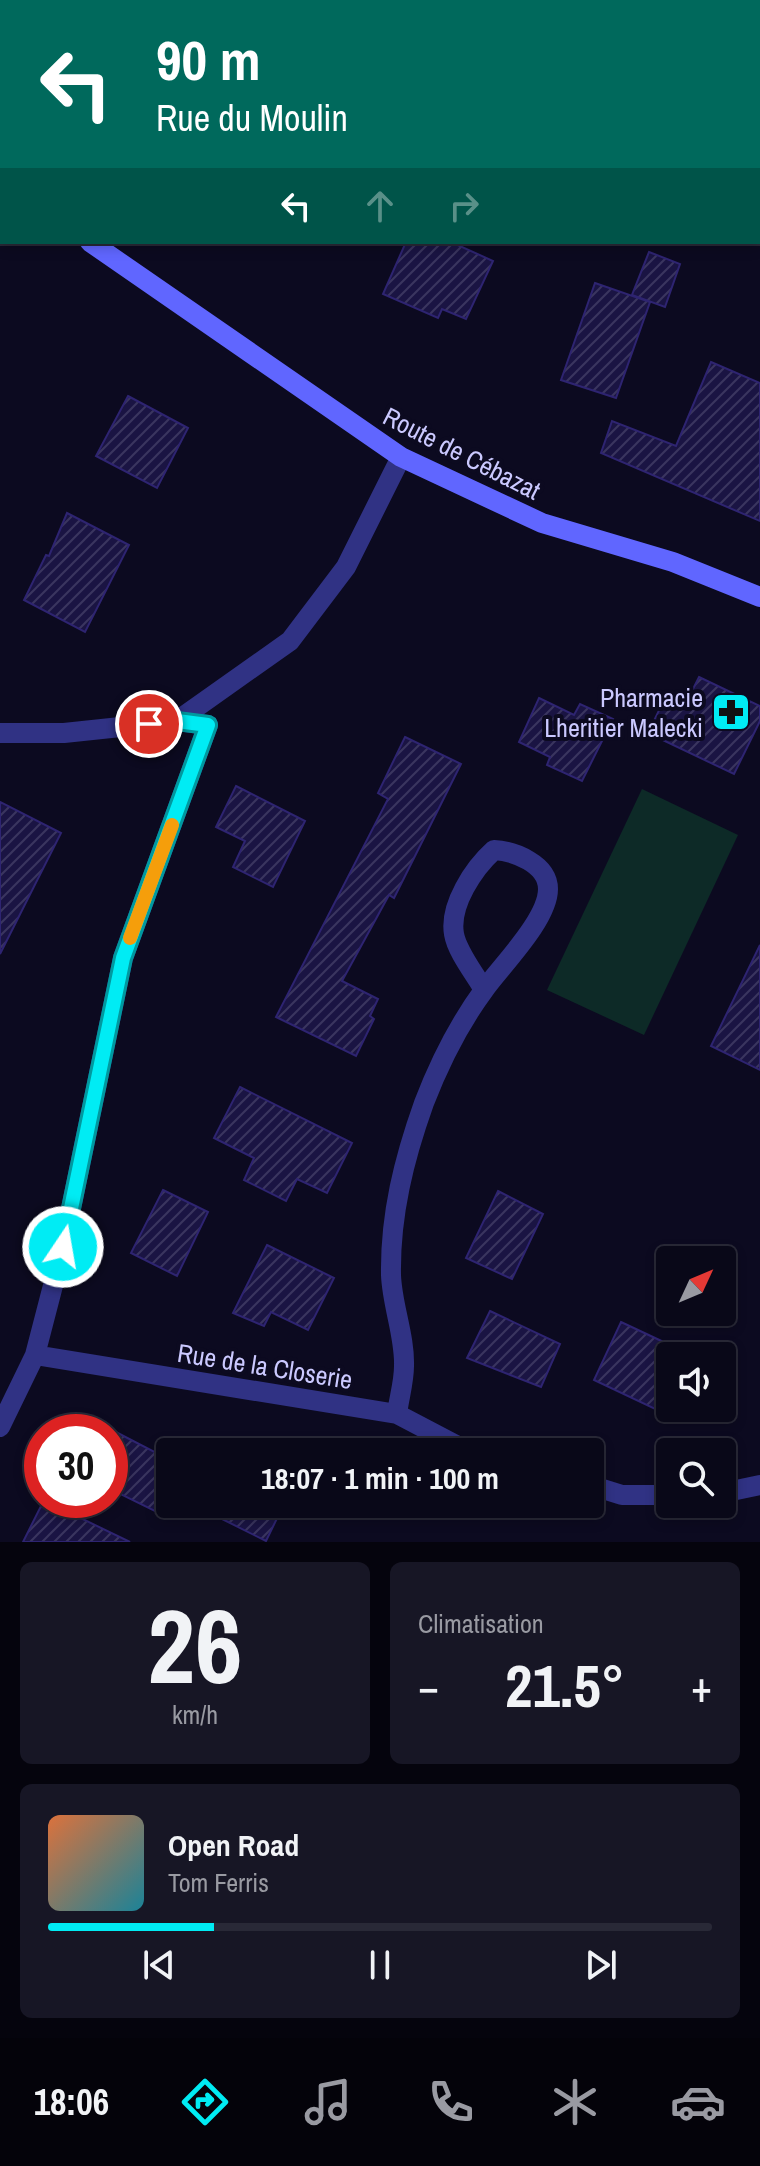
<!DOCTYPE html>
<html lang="fr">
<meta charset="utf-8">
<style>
:root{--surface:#090818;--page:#171625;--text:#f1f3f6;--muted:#999aa2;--line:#292937;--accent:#00ecf4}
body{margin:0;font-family:"Archivo Narrow",sans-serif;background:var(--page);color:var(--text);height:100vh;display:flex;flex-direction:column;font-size:30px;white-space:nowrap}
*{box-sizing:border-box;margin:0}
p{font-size:26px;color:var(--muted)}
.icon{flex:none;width:44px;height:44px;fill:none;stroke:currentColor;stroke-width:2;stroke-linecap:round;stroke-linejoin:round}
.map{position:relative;height:1542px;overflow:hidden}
.panel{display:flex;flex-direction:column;gap:20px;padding:20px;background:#05040d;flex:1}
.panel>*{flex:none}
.top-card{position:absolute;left:0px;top:0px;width:760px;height:244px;box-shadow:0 4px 12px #0003,0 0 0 2px var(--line);background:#00695c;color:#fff;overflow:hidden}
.needle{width:52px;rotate:46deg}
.buttons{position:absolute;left:656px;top:1246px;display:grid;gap:16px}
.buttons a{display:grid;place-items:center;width:80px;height:80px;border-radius:8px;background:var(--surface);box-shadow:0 4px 12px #0003,0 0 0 2px var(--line);font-size:40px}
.speed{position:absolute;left:24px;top:1414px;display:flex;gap:16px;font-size:40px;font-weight:700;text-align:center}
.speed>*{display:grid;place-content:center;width:104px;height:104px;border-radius:50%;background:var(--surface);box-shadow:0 4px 12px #0003,0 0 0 2px var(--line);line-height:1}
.speed .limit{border:12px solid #d22;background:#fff;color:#111}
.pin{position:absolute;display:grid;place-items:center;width:68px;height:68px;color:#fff;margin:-34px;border:4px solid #fff;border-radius:50%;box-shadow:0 2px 8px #0007}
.me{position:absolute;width:88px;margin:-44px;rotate:12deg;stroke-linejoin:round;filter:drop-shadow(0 0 6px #0008)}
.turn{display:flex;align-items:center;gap:28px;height:168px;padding:0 24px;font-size:36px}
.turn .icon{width:104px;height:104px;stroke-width:2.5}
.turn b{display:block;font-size:56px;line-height:68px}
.lanes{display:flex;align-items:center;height:76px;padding:0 24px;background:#0003;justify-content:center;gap:40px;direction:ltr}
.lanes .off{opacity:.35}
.big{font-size:60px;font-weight:800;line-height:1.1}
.panel .tile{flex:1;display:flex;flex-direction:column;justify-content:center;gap:12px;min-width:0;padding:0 28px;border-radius:12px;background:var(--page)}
.panel .dial{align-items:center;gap:0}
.dial b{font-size:104px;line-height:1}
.song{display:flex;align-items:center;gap:24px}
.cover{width:96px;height:96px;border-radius:12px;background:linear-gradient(135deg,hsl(20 70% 55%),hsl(190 70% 35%))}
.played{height:8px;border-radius:4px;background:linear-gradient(90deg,var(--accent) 25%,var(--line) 25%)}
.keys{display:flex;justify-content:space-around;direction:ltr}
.heat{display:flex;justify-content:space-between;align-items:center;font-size:44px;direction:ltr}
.panel .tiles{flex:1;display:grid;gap:20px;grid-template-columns:1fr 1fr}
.tile:last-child{grid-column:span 2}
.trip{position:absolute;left:156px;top:1438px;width:448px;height:80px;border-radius:8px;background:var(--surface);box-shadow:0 4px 12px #0003,0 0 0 2px var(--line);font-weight:800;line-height:80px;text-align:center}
.tabs{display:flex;height:128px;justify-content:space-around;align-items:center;background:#04030a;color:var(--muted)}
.tabs .icon{width:56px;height:56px}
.tabs .on{color:var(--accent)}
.tabs b{font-size:36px;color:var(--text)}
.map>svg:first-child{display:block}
.green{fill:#0d2a27}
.building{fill:url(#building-hatch);stroke:#2e2471;stroke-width:2}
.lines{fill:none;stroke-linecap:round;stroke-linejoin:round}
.street{stroke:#303284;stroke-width:20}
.secondary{stroke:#6066ff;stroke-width:20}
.route-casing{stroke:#00999f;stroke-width:20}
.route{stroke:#00ecf4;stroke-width:14}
.slow{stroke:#f59e0b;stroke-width:14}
.labels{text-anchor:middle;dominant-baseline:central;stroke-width:8;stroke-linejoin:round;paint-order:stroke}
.street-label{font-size:26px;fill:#cbc9ff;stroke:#0c0a20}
.poi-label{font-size:26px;fill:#cbc9ff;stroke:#0c0a20;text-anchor:end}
</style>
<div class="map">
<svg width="760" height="1542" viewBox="0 0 760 1542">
<defs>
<pattern id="building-hatch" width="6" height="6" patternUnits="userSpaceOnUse" patternTransform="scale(2)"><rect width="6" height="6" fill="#1a1443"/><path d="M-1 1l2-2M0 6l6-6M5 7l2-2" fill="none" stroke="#3a355f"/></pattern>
</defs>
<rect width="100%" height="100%" fill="#0c0a20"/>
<path class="green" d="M642,789L738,835L644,1035L547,990Z"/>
<path class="building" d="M406,242H451L493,261L466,319L442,309L438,318L383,294Z
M649,252L680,264L665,307L632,295Z
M595,283L650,302L616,398L561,380Z
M711,362L760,383V521L601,453L612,421L676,446Z
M128,396L188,428L157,488L96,456Z
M67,513L129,545L85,632L24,600L46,555L49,556Z
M699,677L760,706V721L734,774L648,733L666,696L685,705Z
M539,698L574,715L580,704L613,719L582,781L547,765L550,757L519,742Z
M405,737L461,764L394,898L389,895L342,981L378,999L370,1016L374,1019L356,1056L276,1017L388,799L378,793Z
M236,786L305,821L273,887L233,867L245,841L216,827Z
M0,802L61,833L0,954Z
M760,945V1070L711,1046Z
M240,1087L352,1143L327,1193L297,1179L286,1201L244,1180L254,1158L214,1138Z
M163,1190L208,1212L177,1276L131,1253Z
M498,1191L543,1214L512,1279L466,1258Z
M267,1245L334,1278L308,1330L271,1312L264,1326L233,1313Z
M490,1311L560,1344L541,1387L467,1358Z
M621,1322L670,1345V1416L594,1380Z
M110,1429L166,1458L175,1440L199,1452H170V1496L161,1514L110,1489Z
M44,1500L62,1509L130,1542H23Z
M192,1504H284L266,1541Z"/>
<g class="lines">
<path class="street" d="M0,733H64L177,721
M35,1355L397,1414L458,1446L479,1452
M397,1414C399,1398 404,1382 404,1366C405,1336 392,1305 391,1275C390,1215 404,1159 424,1103C439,1064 459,1024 484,990C501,966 548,920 548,889C548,864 514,851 494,850C474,868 449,905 454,934C457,952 475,974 484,990
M0,1427L35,1355L63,1247L123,958L208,725L177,721L290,641L346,567L401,457
M590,1485L622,1495H670
M722,1493L760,1485"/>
<path class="secondary" d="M0,179L2,180
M90,242L401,457L542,523L673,562L760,597"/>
</g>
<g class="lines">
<defs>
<path id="route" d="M63,1247L123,958L208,725L177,721L149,724"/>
</defs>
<use href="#route" class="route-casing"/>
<use href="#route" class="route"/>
<path class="slow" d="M130,938L172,825"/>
</g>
<defs>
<symbol id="pharmacy-square" viewBox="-11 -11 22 22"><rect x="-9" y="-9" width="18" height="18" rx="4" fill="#00ecf4" stroke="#0c0a20"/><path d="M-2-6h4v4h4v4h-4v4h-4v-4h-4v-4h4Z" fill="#111"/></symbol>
</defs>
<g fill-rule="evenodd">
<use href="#pharmacy-square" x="709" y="690" width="44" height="44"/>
</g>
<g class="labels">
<g class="street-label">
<text transform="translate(462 453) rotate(27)">Route de Cébazat</text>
<text transform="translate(265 1366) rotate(9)">Rue de la Closerie</text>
</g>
<g class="poi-label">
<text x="703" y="697">Pharmacie<tspan x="703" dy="30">Lheritier Malecki</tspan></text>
</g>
</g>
</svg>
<div class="buttons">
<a><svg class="needle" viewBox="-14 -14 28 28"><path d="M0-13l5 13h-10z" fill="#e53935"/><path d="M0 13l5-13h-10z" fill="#999aa2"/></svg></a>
<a><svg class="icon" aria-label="sound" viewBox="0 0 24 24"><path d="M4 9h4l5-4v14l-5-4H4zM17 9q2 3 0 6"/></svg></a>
<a><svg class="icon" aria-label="search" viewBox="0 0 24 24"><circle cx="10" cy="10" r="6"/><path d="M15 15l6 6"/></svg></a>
</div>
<div class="speed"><div class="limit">30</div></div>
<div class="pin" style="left:149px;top:724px;background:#d93025"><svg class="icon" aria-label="arrive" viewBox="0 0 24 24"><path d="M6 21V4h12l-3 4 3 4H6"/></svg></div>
<svg class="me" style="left:63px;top:1247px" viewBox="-20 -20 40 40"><circle r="17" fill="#00ecf4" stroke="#fff" stroke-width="3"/><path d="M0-11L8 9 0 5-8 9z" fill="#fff"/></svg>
<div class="trip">18:07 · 1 min · 100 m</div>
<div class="top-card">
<div class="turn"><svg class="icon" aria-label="left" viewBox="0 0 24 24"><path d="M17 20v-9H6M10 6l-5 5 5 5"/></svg><div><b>90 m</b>Rue du Moulin</div></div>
<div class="lanes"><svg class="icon" aria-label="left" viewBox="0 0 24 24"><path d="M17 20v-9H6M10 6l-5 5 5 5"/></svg><svg class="icon off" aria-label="ahead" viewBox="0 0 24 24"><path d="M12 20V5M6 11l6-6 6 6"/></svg><svg class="icon off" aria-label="right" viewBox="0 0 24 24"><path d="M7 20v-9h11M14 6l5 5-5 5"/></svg></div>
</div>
</div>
<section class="panel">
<div class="tiles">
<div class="tile dial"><b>26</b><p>km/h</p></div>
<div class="tile"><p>Climatisation</p>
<div class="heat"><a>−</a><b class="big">21.5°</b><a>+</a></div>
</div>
<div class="tile">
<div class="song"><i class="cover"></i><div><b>Open Road</b><p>Tom Ferris</p></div></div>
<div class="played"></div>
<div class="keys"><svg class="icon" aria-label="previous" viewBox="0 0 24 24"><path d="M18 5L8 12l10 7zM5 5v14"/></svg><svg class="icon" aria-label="pause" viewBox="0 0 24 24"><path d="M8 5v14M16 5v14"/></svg><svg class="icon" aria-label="next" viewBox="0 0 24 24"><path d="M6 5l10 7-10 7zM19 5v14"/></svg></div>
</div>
</div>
</section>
<nav class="tabs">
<b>18:06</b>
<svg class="icon on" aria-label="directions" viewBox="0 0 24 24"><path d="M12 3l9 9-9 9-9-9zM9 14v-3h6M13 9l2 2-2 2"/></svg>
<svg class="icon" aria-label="music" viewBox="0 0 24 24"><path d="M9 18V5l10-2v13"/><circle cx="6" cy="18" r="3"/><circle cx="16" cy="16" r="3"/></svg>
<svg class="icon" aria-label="phone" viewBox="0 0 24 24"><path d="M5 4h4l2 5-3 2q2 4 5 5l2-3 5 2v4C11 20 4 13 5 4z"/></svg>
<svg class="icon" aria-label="climate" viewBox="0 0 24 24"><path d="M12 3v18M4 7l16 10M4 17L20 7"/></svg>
<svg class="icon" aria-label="car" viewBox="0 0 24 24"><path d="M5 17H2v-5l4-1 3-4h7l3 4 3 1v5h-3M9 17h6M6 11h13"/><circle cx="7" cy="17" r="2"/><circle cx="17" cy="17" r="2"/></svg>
</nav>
